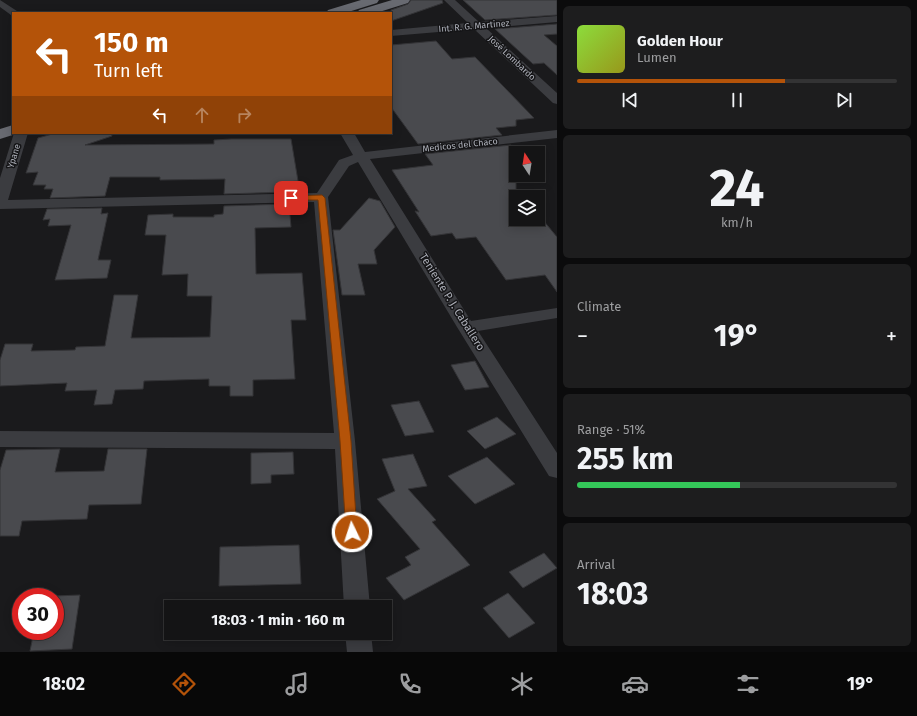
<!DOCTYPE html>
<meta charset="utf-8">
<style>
:root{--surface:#141415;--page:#1d1d1e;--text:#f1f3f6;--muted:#9d9ea0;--line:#333334;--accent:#b45309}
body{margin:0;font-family:"Fira Sans",sans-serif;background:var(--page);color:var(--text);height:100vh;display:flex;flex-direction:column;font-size:15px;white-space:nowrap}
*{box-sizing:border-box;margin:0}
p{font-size:13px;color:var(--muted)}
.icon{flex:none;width:22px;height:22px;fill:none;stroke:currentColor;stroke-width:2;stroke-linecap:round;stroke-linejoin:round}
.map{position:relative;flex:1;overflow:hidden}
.sheet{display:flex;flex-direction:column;gap:6px;padding:6px;background:#0b0b0c;width:360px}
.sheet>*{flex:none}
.banner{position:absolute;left:12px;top:12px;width:380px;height:122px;border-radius:0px;box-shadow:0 2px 10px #0003,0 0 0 1px var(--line);background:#b45309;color:#fff;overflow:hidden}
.needle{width:26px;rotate:348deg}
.controls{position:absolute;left:509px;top:146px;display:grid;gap:8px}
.controls a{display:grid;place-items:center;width:36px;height:36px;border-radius:0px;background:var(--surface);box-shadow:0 2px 10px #0003,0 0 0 1px var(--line);font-size:20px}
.speed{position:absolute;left:12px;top:588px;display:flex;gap:8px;font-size:20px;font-weight:700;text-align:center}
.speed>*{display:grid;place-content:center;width:52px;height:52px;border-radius:50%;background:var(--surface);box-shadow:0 2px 10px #0003,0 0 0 1px var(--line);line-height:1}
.speed .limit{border:6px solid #d22;background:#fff;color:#111}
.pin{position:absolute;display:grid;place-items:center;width:34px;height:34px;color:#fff;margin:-17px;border-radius:8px;box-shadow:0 2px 6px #0006}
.me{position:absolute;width:44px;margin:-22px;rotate:356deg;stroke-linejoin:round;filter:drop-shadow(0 0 3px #0008)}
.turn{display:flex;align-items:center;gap:14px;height:84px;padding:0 16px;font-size:18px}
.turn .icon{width:52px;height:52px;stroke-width:2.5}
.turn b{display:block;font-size:28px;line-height:34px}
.lanes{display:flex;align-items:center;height:38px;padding:0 16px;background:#0003;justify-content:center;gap:20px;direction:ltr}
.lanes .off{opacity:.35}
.big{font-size:30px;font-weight:700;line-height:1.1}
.sheet .card{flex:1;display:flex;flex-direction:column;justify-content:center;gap:6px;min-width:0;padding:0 14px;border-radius:6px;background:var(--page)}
.sheet .dial{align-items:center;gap:0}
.dial b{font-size:52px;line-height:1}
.song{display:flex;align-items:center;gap:12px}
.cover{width:48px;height:48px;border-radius:6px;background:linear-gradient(135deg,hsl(90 70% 55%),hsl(60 70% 35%))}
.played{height:4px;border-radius:2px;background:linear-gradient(90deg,var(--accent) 65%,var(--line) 65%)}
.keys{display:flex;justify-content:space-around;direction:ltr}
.heat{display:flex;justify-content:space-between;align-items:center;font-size:22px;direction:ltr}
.charge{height:6px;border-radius:3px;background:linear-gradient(90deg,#34c759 51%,var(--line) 0)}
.trip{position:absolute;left:164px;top:600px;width:228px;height:40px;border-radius:0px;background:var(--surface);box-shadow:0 2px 10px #0003,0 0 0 1px var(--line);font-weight:700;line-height:40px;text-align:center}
.menu{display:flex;height:64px;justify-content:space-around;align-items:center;background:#080808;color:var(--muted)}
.menu .icon{width:28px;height:28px}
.menu .active{color:var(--accent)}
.menu b{font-size:18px;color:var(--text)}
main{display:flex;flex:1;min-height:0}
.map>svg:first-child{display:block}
.building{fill:#494a4e;stroke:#343437}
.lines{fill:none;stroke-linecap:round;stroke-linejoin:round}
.street{fill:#3b3c40;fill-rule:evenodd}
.highway{fill:#686a71;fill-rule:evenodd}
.route{fill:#b45309;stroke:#753606}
.labels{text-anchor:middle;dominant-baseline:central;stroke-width:3;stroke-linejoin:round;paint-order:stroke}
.far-street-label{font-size:9px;fill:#aeb1ba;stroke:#151517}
.street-label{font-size:11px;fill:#aeb1ba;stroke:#151517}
</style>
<main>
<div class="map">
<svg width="557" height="652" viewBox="0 0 557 652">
<rect width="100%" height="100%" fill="#1a1a1c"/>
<path class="building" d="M411,0H442L443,3L391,21V10L408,4Z
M463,0H557V15L485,20Z
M557,24V34L544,35L557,46V75L544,63L533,64L495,29Z
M436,41L452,59L475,57L534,118L516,120V126L496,128L502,135L418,144L391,107V45Z
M56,133H111L112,136L85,145L214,144V140L231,139H291L298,181L287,182L288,192L224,194L225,179L160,180V177H110L105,196L50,198L53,189H44L46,185H33L38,172L26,173L38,138Z
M511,145L516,151V192L520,197H516V219L543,220L557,237V292L545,275L506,280L476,237L456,239L452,233L431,236L415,211L419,212L392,170L433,165L425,154Z
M369,198L380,201L395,227L374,250L377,264H358L365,295H342L333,230H340Z
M289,204L291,227L255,228L256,274L302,273L306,320H291L295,379L253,380V396H230V386H209V379L144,381L143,389L115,390L112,404L94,405L97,390L65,391L67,383L0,386V360L5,344H33L31,351L75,350L76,347L105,346L114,295H138L131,338L210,337L212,296H187L188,274L162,275L166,235H145L148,215L173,214V217H214V215L223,214L224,206Z
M102,208L101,214L108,213L98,260H111L107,278L55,280L71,225L48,226L50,219L43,220L47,209Z
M475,361L489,387L465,390L451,365Z
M419,401L434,432L405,436L391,405Z
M497,417L516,434L485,449L467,431Z
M60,449L55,472L104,471L108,449H147L141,504L89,505L87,519L22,521L19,536H0V470L6,450Z
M293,452L294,474L271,475V483L251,484V453Z
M413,454L427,486L408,489L436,520L432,522L470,565L404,600L386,578L411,565L405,557L420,549L377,499L395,491L382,459Z
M487,457L515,484L475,504L448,476Z
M299,545L301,584L219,586L220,547Z
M544,553L557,568L523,588L509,572Z
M508,593L535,623L509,638L483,608Z
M80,595L72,649L30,651L34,631H55V596Z"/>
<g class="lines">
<path class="street" d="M0,0L20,13H13V16L11,15L0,7Z
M444,0H455L479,22L557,16V22L486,28L557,93V104L553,103L474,29L391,36V30L468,23Z
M557,130V138L370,159L471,321L557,308V318L478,331L557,453V478L549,476L457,327L358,162L349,166L328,197L355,441L370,607H344L335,449L0,447V431L334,433L314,202L0,209V178L14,133H28L8,200L317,193L339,160L353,155L340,133H354L365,152Z
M345,633H371L373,652H347Z"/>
<path class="highway" d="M361,0H379L377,3L345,13H326L328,10Z
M392,0H410L408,3L376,13H357L359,10Z
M13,125V133H19L0,139V129Z"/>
</g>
<path class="route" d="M322,195L325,198L351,441L357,532L356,535L352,536L347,535L346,532L340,441L318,200H291L287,198L291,196Z"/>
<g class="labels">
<g class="far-street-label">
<text transform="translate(474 26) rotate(-5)">Int. R. G. Martinez</text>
<text transform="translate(512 58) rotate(43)">José Lombardo</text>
<text transform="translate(460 145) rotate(-6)">Medicos del Chaco</text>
<text transform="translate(14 156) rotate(-73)">Ypane</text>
</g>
<g class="street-label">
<text transform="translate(452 302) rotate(58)">Teniente P. J. Caballero</text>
</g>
</g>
</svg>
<div class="controls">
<a><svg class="needle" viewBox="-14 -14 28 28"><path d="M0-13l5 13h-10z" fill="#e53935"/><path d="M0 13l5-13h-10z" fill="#9d9ea0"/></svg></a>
<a><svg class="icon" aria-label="layers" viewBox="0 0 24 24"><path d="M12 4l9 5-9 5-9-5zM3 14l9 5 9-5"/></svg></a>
</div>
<div class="speed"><div class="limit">30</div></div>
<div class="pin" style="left:291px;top:198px;background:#d93025"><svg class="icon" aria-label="arrive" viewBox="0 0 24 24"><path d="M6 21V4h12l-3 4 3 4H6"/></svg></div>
<svg class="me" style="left:352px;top:532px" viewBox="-20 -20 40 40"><circle r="17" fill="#b45309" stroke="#fff" stroke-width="3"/><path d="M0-11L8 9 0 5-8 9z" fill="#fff"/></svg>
<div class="trip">18:03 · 1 min · 160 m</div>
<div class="banner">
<div class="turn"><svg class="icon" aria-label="left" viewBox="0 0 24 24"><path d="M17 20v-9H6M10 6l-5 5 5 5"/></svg><div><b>150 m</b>Turn left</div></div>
<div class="lanes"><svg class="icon" aria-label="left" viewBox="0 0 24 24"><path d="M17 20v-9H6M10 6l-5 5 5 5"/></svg><svg class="icon off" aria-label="ahead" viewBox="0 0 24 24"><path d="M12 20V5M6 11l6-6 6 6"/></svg><svg class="icon off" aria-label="right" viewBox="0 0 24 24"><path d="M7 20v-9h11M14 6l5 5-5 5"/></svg></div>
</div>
</div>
<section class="sheet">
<div class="card">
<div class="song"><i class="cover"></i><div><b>Golden Hour</b><p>Lumen</p></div></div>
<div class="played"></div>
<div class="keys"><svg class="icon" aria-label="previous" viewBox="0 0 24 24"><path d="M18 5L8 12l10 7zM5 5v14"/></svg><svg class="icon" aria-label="pause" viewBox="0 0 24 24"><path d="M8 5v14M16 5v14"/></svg><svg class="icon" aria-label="next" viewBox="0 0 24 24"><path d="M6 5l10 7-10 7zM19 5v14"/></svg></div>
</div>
<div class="card dial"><b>24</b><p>km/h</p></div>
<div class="card"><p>Climate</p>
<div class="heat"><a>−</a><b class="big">19°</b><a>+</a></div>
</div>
<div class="card"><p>Range · 51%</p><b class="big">255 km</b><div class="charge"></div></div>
<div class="card"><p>Arrival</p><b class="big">18:03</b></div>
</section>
</main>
<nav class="menu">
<b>18:02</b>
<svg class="icon active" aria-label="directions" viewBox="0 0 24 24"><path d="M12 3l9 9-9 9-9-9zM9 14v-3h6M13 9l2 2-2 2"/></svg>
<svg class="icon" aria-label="music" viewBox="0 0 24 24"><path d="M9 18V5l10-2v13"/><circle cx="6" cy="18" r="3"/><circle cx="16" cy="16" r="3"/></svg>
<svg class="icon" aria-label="phone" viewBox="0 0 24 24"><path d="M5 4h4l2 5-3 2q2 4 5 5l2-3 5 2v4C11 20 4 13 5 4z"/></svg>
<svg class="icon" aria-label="climate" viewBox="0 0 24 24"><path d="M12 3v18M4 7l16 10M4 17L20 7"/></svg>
<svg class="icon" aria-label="car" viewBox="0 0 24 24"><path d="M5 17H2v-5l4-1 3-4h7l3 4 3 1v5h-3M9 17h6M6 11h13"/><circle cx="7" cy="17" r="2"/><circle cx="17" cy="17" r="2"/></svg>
<svg class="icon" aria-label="filters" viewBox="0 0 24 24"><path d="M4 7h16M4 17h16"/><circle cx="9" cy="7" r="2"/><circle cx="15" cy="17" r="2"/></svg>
<b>19°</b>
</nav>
